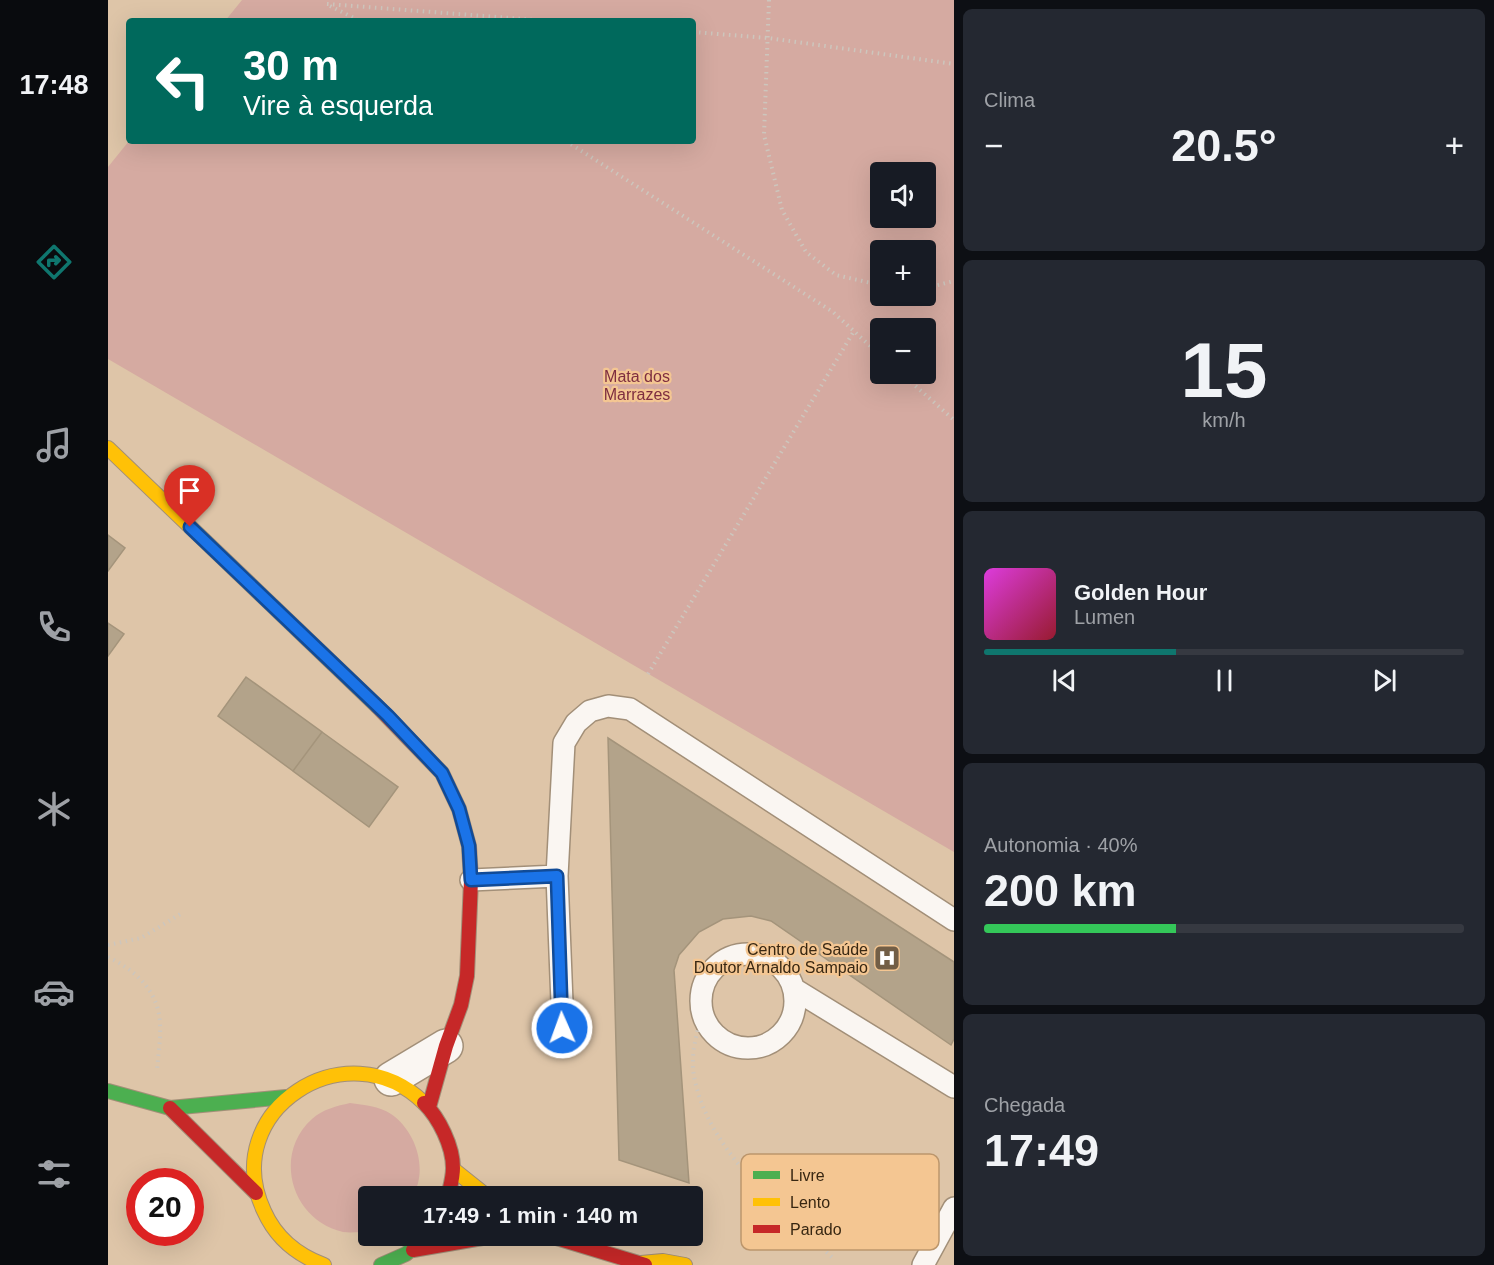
<!DOCTYPE html>
<html lang="pt">
<meta charset="utf-8">
<style>
:root{--surface:#171b24;--page:#242831;--text:#f1f3f6;--muted:#9ea1a6;--line:#363941;--accent:#0f766e}
body{margin:0;font-family:Arial,sans-serif;background:var(--page);color:var(--text);height:100vh;display:flex;flex-direction:column;font-size:22px;white-space:nowrap}
*{box-sizing:border-box;margin:0}
p{font-size:20px;color:var(--muted)}
.icon{flex:none;width:33px;height:33px;fill:none;stroke:currentColor;stroke-width:2;stroke-linecap:round;stroke-linejoin:round}
.map{position:relative;flex:1;overflow:hidden}
.drawer{display:flex;flex-direction:column;gap:9px;padding:9px;background:#0d0f14;width:540px}
.drawer>*{flex:none}
.guide{position:absolute;left:18px;top:18px;width:570px;height:126px;border-radius:6px;box-shadow:0 6px 24px #0002;background:#00695c;color:#fff;overflow:hidden}
.fabs{position:absolute;left:762px;top:162px;display:grid;gap:12px}
.fabs a{display:grid;place-items:center;width:66px;height:66px;border-radius:6px;background:var(--surface);box-shadow:0 6px 24px #0002;font-size:30px}
.speed{position:absolute;left:18px;top:1168px;display:flex;gap:12px;font-size:30px;font-weight:700;text-align:center}
.speed>*{display:grid;place-content:center;width:78px;height:78px;border-radius:50%;background:var(--surface);box-shadow:0 6px 24px #0002;line-height:1}
.speed .limit{border:9px solid #d22;background:#fff;color:#111}
.pin{position:absolute;display:grid;place-items:center;width:51px;height:51px;color:#fff;margin:-62px -26px;border-radius:50% 50% 50% 0;rotate:-45deg;box-shadow:0 0 6px #0007}
.pin .icon{rotate:45deg}
.me{position:absolute;width:66px;margin:-33px;rotate:358deg;stroke-linejoin:round;filter:drop-shadow(0 0 4px #0008)}
.turn{display:flex;align-items:center;gap:21px;height:126px;padding:0 18px;font-size:27px}
.turn .icon{width:78px;height:78px;stroke-width:2.5}
.turn b{display:block;font-size:42px;line-height:51px}
.big{font-size:45px;font-weight:600;line-height:1.1}
.drawer .card{flex:1;display:flex;flex-direction:column;justify-content:center;gap:9px;min-width:0;padding:0 21px;border-radius:9px;background:var(--page)}
.drawer .dial{align-items:center;gap:0}
.dial b{font-size:78px;line-height:1}
.song{display:flex;align-items:center;gap:18px}
.cover{width:72px;height:72px;border-radius:9px;background:linear-gradient(135deg,hsl(300 70% 55%),hsl(350 70% 35%))}
.played{height:6px;border-radius:3px;background:linear-gradient(90deg,var(--accent) 40%,var(--line) 40%)}
.keys{display:flex;justify-content:space-around;direction:ltr}
.heat{display:flex;justify-content:space-between;align-items:center;font-size:33px;direction:ltr}
.charge{height:9px;border-radius:4px;background:linear-gradient(90deg,#34c759 40%,var(--line) 0)}
.trip{position:absolute;left:250px;top:1186px;width:345px;height:60px;border-radius:6px;background:var(--surface);box-shadow:0 6px 24px #0002;font-weight:600;line-height:60px;text-align:center}
main{display:flex;flex:1;min-height:0}
.menu{display:flex;flex-direction:column;width:108px;justify-content:space-around;align-items:center;background:#090b0e;color:var(--muted)}
.menu .icon{width:42px;height:42px}
.menu .current{color:var(--accent)}
.menu b{font-size:27px;color:var(--text)}
.map>svg:first-child{display:block}
.green{fill:#d5aaa1;fill-rule:evenodd}
.building{fill:#b3a38a;stroke:#a4947b;stroke-width:1.5}
.lines{fill:none;stroke-linecap:round;stroke-linejoin:round}
.lane-casing{stroke:#a28f78;stroke-width:24}
.street-casing{stroke:#a28f78;stroke-width:36}
.fast-casing{stroke:#a28f78;stroke-width:16}
.slow-casing{stroke:#a28f78;stroke-width:16}
.jam-casing{stroke:#a28f78;stroke-width:16}
.path{stroke:#cdc6bd;stroke-width:4;stroke-dasharray:1.5 4.5;stroke-linecap:butt}
.lane{stroke:#faf6f2;stroke-width:21}
.street{stroke:#faf6f2;stroke-width:33}
.fast{stroke:#4caf50;stroke-width:14}
.slow{stroke:#ffc107;stroke-width:14}
.jam{stroke:#c62828;stroke-width:14}
.route-casing{stroke:#114b97;stroke-width:15}
.route{stroke:#1a73e8;stroke-width:10}
.labels{text-anchor:middle;dominant-baseline:central;stroke-width:4.5;stroke-linejoin:round;paint-order:stroke}
.park-label{font-size:16px;fill:#7e2e40;stroke:#f4c692}
.poi-label{font-size:16px;fill:#382712;stroke:#f4c692;text-anchor:end}
.key{fill:#f4c692;stroke:#bc966c;stroke-width:1.5}
.key-label{font-size:16px;fill:#382712}
</style>
<main>
<nav class="menu">
<b>17:48</b>
<svg class="icon current" aria-label="directions" viewBox="0 0 24 24"><path d="M12 3l9 9-9 9-9-9zM9 14v-3h6M13 9l2 2-2 2"/></svg>
<svg class="icon" aria-label="music" viewBox="0 0 24 24"><path d="M9 18V5l10-2v13"/><circle cx="6" cy="18" r="3"/><circle cx="16" cy="16" r="3"/></svg>
<svg class="icon" aria-label="phone" viewBox="0 0 24 24"><path d="M5 4h4l2 5-3 2q2 4 5 5l2-3 5 2v4C11 20 4 13 5 4z"/></svg>
<svg class="icon" aria-label="climate" viewBox="0 0 24 24"><path d="M12 3v18M4 7l16 10M4 17L20 7"/></svg>
<svg class="icon" aria-label="car" viewBox="0 0 24 24"><path d="M5 17H2v-5l4-1 3-4h7l3 4 3 1v5h-3M9 17h6M6 11h13"/><circle cx="7" cy="17" r="2"/><circle cx="17" cy="17" r="2"/></svg>
<svg class="icon" aria-label="filters" viewBox="0 0 24 24"><path d="M4 7h16M4 17h16"/><circle cx="9" cy="7" r="2"/><circle cx="15" cy="17" r="2"/></svg>
</nav>
<div class="map">
<svg width="846" height="1265" viewBox="0 0 846 1265">
<rect width="100%" height="100%" fill="#dec5a8"/>
<path class="green" d="M134,0H846V852L0,359V167L21,141H585V21H117ZM772,172H818V218H772ZM772,250H818V296H772ZM772,328H818V374H772Z
M242,1103C256,1105 271,1106 283,1114C308,1131 321,1170 304,1197H261V1231L258,1232C251,1232 242,1233 235,1232C184,1221 164,1155 204,1119C215,1109 229,1106 242,1103Z"/>
<path class="building" d="M0,535L17,548L0,571Z
M0,623L16,634L0,656Z
M138,677L214,732L185,771L110,716Z
M214,732L290,787L261,827L185,771Z
M500,738L846,962V1039L843,1045L663,921L643,916L615,919L591,932L571,955L566,970L581,1183L511,1160Z"/>
<g class="lines">
<defs>
<path id="lane" d="M449,876L455,1028
M363,880L449,876L456,743L468,723L482,711L500,706L522,709L846,920
M593 1001a47 47 0 1 1 94 0a47 47 0 1 1-94 0Z
M686,989L846,1087
M815,1265L846,1208"/>
<path id="street" d="M283,1079L338,1046"/>
<path id="fast" d="M0,1091L62,1108L178,1097
M273,1265L298,1254L319,1236"/>
<path id="slow" d="M0,448L269,706
M345,1169L380,1197
M533,1263L555,1261L577,1265
M216,1265C189,1255 168,1238 156,1211C109,1111 239,1027 316,1103"/>
<path id="jam" d="M269,706L334,773L351,809L361,846L363,880L359,976L353,1005L338,1046L321,1107
M316,1103C331,1118 345,1146 345,1168C345,1178 342,1187 340,1197
M62,1108L148,1193
M442,1236L537,1265
M305,1250L386,1236"/>
</defs>
<use href="#lane" class="lane-casing"/>
<use href="#street" class="street-casing"/>
<use href="#fast" class="fast-casing"/>
<use href="#slow" class="slow-casing"/>
<use href="#jam" class="jam-casing"/>
<path class="path" d="M661,0L656,135L674,210L698,252L728,275L772,285
M219,4L442,21
M222,6L252,21
M585,32L660,38L846,64
M458,141L725,312L772,355
M818,288L846,281
M794,374L846,420
M540,674L746,331
M0,945L33,938L74,913
M0,957C27,970 51,991 52,1024C53,1039 50,1055 49,1071
M594,1013C589,1033 582,1055 586,1076C599,1150 674,1211 726,1259"/>
<use href="#lane" class="lane"/>
<use href="#street" class="street"/>
<use href="#fast" class="fast"/>
<use href="#slow" class="slow"/>
<use href="#jam" class="jam"/>
</g>
<g class="lines">
<defs>
<path id="route" d="M82,527L280,716L334,773L351,809L361,846L363,880L449,876L454,1028"/>
</defs>
<use href="#route" class="route-casing"/>
<use href="#route" class="route"/>
</g>
<defs>
<symbol id="hospital-square" viewBox="-11 -11 22 22"><rect x="-9" y="-9" width="18" height="18" rx="4" fill="#725e46" stroke="#f4c692"/><path d="M-5-5h3v3.5h4V-5h3V5h-3V1.5h-4V5h-3Z" fill="#fff"/></symbol>
</defs>
<g fill-rule="evenodd">
<use href="#hospital-square" x="764" y="943" width="30" height="30"/>
</g>
<g class="labels">
<g class="park-label">
<text x="529" y="376">Mata dos<tspan x="529" dy="18">Marrazes</tspan></text>
</g>
<g class="poi-label">
<text x="760" y="949">Centro de Saúde<tspan x="760" dy="18">Doutor Arnaldo Sampaio</tspan></text>
</g>
</g>
<rect x="633" y="1154" width="198" height="96" rx="9" class="key"/>
<rect x="645" y="1171" width="27" height="8" fill="#4caf50"/>
<rect x="645" y="1198" width="27" height="8" fill="#ffc107"/>
<rect x="645" y="1225" width="27" height="8" fill="#c62828"/>
<g class="key-label">
<text x="682" y="1181">Livre</text>
<text x="682" y="1208">Lento</text>
<text x="682" y="1235">Parado</text>
</g>
</svg>
<div class="fabs">
<a><svg class="icon" aria-label="sound" viewBox="0 0 24 24"><path d="M4 9h4l5-4v14l-5-4H4zM17 9q2 3 0 6"/></svg></a>
<a>+</a>
<a>−</a>
</div>
<div class="speed"><div class="limit">20</div></div>
<div class="pin" style="left:82px;top:527px;background:#d93025"><svg class="icon" aria-label="arrive" viewBox="0 0 24 24"><path d="M6 21V4h12l-3 4 3 4H6"/></svg></div>
<svg class="me" style="left:454px;top:1028px" viewBox="-20 -20 40 40"><circle r="17" fill="#1a73e8" stroke="#fff" stroke-width="3"/><path d="M0-11L8 9 0 5-8 9z" fill="#fff"/></svg>
<div class="trip">17:49 · 1 min · 140 m</div>
<div class="guide">
<div class="turn"><svg class="icon" aria-label="left" viewBox="0 0 24 24"><path d="M17 20v-9H6M10 6l-5 5 5 5"/></svg><div><b>30 m</b>Vire à esquerda</div></div>
</div>
</div>
<section class="drawer">
<div class="card"><p>Clima</p>
<div class="heat"><a>−</a><b class="big">20.5°</b><a>+</a></div>
</div>
<div class="card dial"><b>15</b><p>km/h</p></div>
<div class="card">
<div class="song"><i class="cover"></i><div><b>Golden Hour</b><p>Lumen</p></div></div>
<div class="played"></div>
<div class="keys"><svg class="icon" aria-label="previous" viewBox="0 0 24 24"><path d="M18 5L8 12l10 7zM5 5v14"/></svg><svg class="icon" aria-label="pause" viewBox="0 0 24 24"><path d="M8 5v14M16 5v14"/></svg><svg class="icon" aria-label="next" viewBox="0 0 24 24"><path d="M6 5l10 7-10 7zM19 5v14"/></svg></div>
</div>
<div class="card"><p>Autonomia · 40%</p><b class="big">200 km</b><div class="charge"></div></div>
<div class="card"><p>Chegada</p><b class="big">17:49</b></div>
</section>
</main>
